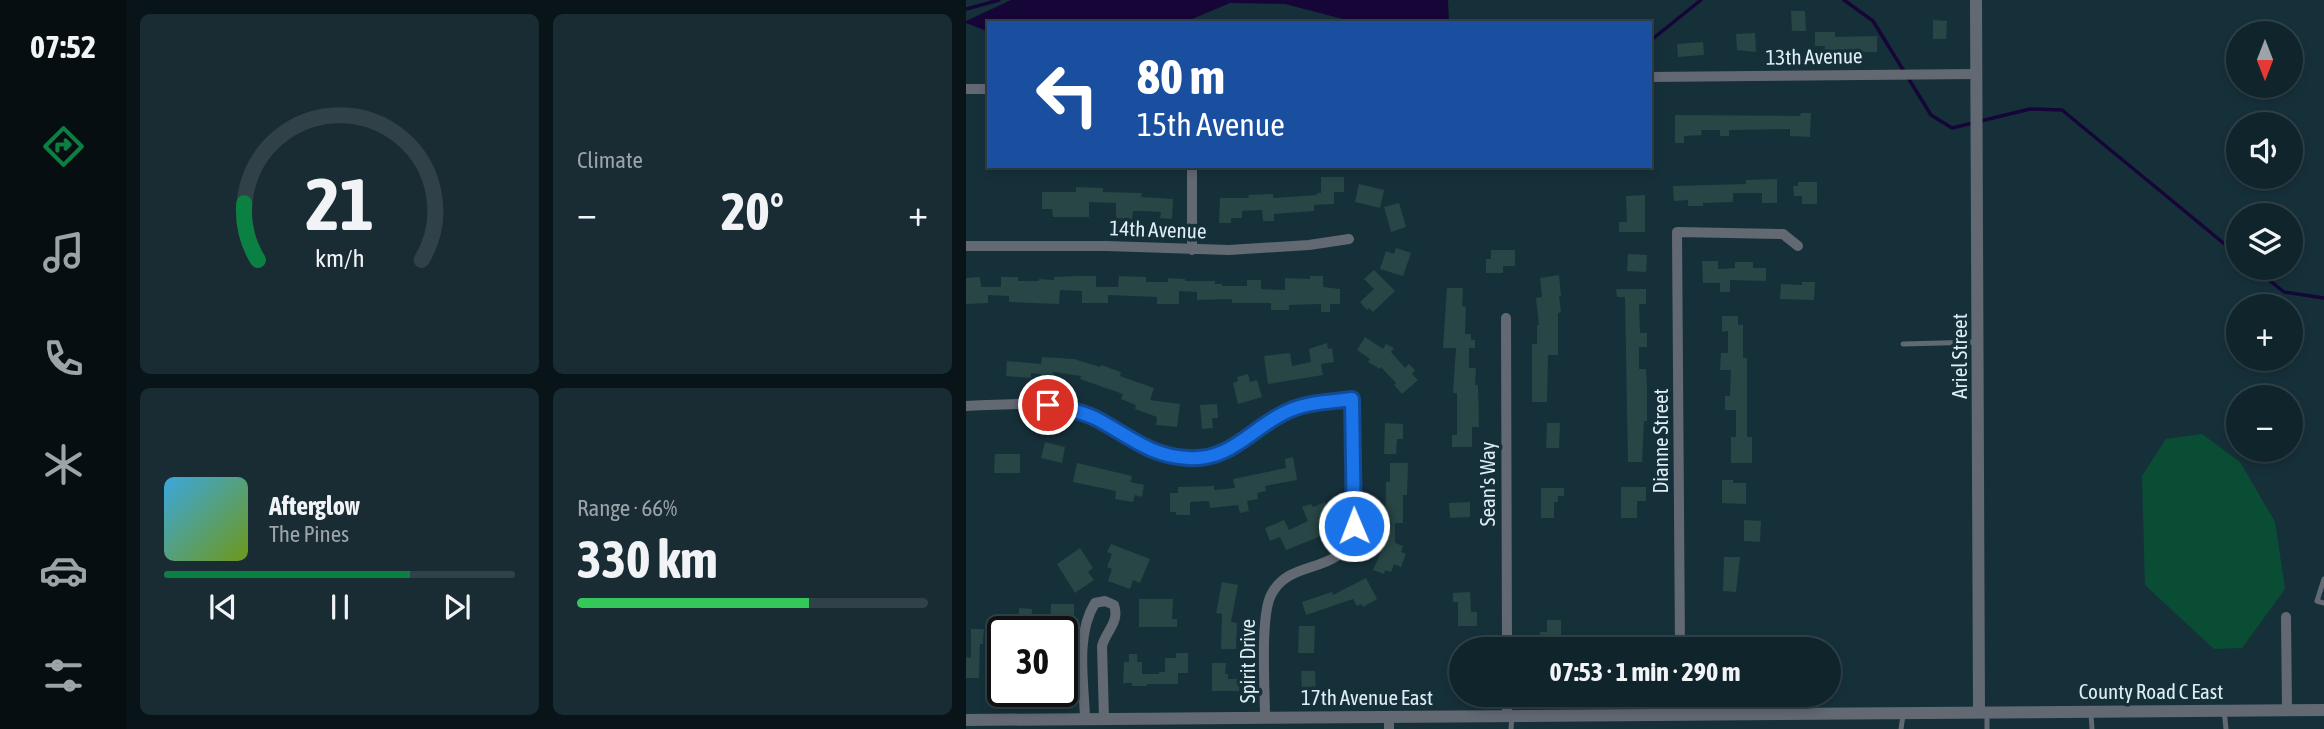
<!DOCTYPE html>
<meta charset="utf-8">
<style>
:root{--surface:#10242c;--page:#192c34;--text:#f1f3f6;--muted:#9ca4a9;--line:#304148;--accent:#0b8043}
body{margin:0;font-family:"Asap Condensed",sans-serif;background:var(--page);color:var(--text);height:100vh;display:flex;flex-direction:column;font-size:26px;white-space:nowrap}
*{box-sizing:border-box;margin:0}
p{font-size:23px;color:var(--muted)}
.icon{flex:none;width:38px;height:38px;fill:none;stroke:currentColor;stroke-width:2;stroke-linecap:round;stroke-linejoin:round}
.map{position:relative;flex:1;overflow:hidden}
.drawer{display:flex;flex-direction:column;gap:14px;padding:14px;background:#091418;width:840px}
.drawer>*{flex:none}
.guide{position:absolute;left:21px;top:21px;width:665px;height:147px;border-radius:0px;box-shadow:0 4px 10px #0003,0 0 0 2px var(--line);background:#1a4fa0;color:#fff;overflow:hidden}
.needle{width:46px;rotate:180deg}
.tools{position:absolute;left:1260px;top:21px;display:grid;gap:14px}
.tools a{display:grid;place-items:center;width:77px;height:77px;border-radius:50%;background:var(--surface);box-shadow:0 4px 10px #0003,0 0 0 2px var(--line);font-size:35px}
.speed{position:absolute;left:21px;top:616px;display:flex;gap:14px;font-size:35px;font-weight:700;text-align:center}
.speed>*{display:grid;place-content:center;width:91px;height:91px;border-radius:50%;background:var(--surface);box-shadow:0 4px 10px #0003,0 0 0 2px var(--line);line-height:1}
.speed .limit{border:4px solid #111;border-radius:10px;background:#fff;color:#111}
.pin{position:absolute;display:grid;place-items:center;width:60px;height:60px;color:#fff;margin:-30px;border:4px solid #fff;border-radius:50%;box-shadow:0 2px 7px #0007}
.me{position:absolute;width:77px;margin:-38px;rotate:359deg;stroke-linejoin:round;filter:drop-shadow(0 0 5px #0008)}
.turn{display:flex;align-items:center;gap:24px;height:147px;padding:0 35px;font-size:32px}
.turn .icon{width:91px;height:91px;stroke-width:2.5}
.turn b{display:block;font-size:49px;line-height:60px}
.big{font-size:52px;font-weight:700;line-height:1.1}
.drawer .widget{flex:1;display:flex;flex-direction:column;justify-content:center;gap:10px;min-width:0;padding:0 24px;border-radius:10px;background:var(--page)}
.drawer .dial{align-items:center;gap:0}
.dial svg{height:182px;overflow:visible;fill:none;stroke:var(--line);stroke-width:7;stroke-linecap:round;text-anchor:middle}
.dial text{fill:var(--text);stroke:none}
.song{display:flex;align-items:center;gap:21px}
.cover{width:84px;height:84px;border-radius:10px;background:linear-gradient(135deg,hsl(200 70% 55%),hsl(80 70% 35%))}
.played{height:7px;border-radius:4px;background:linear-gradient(90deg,var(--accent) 70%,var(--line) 70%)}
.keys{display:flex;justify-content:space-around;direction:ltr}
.heat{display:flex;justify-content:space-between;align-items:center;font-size:38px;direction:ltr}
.charge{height:10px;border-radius:5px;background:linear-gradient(90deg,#34c759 66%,var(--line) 0)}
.drawer .tiles{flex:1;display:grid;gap:14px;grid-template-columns:repeat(2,1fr)}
.trip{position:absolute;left:483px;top:637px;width:392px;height:70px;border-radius:35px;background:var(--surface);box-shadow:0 4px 10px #0003,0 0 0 2px var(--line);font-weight:700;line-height:70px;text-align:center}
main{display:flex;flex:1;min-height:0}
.tabs{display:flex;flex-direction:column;width:126px;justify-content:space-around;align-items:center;background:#060e12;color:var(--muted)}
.tabs .icon{width:49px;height:49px}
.tabs .on{color:var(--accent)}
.tabs b{font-size:32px;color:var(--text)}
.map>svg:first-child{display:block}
.green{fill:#094e34}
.water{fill:#160637}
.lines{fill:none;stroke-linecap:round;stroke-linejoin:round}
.stream{stroke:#160637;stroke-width:3.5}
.building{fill:#274645}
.service{stroke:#636973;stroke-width:5}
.minor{stroke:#636973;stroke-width:10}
.tertiary{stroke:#636973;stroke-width:12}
.route-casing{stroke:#114b97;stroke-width:18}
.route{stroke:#1a73e8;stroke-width:12}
.labels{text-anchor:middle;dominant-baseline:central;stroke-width:7;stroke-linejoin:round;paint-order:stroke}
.street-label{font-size:21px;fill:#dfeef5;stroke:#16303a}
</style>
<main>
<nav class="tabs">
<b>07:52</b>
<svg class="icon on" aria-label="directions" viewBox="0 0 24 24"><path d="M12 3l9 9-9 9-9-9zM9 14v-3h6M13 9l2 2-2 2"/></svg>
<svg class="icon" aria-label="music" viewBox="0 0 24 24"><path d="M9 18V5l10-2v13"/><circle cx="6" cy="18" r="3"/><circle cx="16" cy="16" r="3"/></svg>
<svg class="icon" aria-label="phone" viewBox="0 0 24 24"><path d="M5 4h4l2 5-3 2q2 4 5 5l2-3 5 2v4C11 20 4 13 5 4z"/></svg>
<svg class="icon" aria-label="climate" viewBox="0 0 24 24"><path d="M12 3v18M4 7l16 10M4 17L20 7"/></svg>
<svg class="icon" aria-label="car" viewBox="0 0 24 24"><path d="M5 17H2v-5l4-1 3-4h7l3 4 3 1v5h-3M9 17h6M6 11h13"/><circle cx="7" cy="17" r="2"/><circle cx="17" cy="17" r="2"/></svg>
<svg class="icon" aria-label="filters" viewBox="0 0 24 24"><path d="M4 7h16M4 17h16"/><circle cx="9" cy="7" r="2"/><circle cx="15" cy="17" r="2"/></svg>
</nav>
<section class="drawer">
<div class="tiles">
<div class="widget dial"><svg viewBox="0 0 100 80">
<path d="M14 69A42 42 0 1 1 86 69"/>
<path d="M14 69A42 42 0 0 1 8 44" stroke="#0b8043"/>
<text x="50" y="56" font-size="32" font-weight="700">21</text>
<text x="50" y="72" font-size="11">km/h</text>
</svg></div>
<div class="widget"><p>Climate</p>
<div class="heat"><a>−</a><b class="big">20°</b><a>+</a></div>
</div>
<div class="widget">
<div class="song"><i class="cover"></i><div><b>Afterglow</b><p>The Pines</p></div></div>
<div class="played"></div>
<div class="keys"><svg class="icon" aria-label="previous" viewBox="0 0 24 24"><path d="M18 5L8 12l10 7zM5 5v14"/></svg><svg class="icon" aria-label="pause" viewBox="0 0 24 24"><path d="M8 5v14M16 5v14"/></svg><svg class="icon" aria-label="next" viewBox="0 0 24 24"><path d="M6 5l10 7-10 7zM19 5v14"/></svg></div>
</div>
<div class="widget"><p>Range · 66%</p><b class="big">330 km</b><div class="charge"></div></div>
</div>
</section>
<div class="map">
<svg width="1358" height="729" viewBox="0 0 1358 729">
<rect width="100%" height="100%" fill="#16303a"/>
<path class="green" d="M1236,434L1274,462L1309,522L1319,589L1276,648L1248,649L1179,585L1176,476L1200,439Z"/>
<path class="water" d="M45,0H482L483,23H392L319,4L264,3L217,23H23V32L0,23V21Z"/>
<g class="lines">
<path class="stream" d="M878,0L907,21L965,115L986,128L1064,109L1096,110L1272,255
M0,9L33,0
M684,41L735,0
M1288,268L1318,292L1358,298"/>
</g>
<path class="building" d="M825,11H839L840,31H826Z
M967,20L981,21L980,39H967Z
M849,32H869V37L911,36V52H898V56H858L859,46H849Z
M789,33L790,52L771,50L770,34Z
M737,42L738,55L712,57L711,44Z
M835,113H845L844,137L824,136V129L763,130V136H754V130H735L736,135L718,136V143H709V115L834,116Z
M355,177H378V192H368V204L348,205V211L308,214V221H297L296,210L276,211V218H265V223H253L254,198H283L282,195L307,194V198L351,195V193H355Z
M811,179V203H796V193H767V202L737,203V206H722V200L708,201L707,186L780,184V180Z
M832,182H851V204H836V196H828L827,186H832Z
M393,184L418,190L414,208L389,202Z
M110,187L137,188V192L176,193L175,197L207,199L206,219L194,218L195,212L175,211H167L166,219L150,218V203L123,202V217H87L86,209H76V192H110Z
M679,195V232H653V222H661L660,196Z
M433,203L440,227L425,232L418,207Z
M430,248L445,253L437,276L414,269L420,251L428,254Z
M525,250H549V266H537V273H520V259H525Z
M662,254L681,255L680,272L661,271Z
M736,261H752V269L769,268V262H787V268H800V281L764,280V292H754V283H737Z
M408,270L429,291L407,312L403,308L401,310L394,302L408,289L398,279Z
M593,275L595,296H593L595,312L592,313V355H582L581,402H566V344H571V325H573L570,298L576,297L574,278Z
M111,276H130V287H152L153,276L180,277V282H202V278L219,279V281H249V284H256V286H281V280H295V289L319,290V278L344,279V276H357V287L374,289V304H364V312H355V304L323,305V310H305V303H266V299L231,300V292L213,291V304H191V297L142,295V303H116V291L94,290L93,304L43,302V296L22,295V303L0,304V278L14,277L15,287H35V277H52V281H73V279L88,280V277Z
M836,282H849L848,300L814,299L815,284L836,285Z
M481,288H497L496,306L500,307L499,334H505V340H509V348H503V368H510L509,385H512L513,427H506V447H486V435H491V393H487L490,348H477Z
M650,289H680V304H673L674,333H681V347H673V369H680L681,387V421H678L676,462H662L659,297H651Z
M756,316H772V325H777V358H781V437H786V463H765V437H770V410H759V396H764L765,370H754L755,353H762V331L756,332Z
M399,337L417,349L420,344L428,348L425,352L439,368L443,364L449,370L446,374L452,380L436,394L428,385L430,383L415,367L414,369L402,362L404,359L391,350Z
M361,343L362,349L366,348L368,362L355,364L357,375L302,384L298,356L324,353L326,366L345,362L343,349Z
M76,357L108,359L134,367L135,365L155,372L154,376L188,388L184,400L214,404L211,427L190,425L191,417L169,409L170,405L155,399L157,394L114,379L115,376L87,372V376L65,373V378L40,376L41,361L75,364Z
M282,374L284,382L291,380L296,397L272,404L267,383L272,381L271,377Z
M251,404L252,418H246L247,428L236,429L234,405Z
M419,423L437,424V439H431L430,454H418Z
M581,423H594L593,448H580Z
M79,442L99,447L96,463L75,458Z
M29,454H54V473H28Z
M327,457L331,480L299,486L300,491L291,493L292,499L281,501L283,511L274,513L272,505L244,508L243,501L224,502V515H210V512H204V493H212V487L248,486V490L269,488L267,479L320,468L319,459Z
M111,463L166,476L164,482L178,485L176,497L169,495L167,502L149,499L150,491L107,482Z
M424,463H442L441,495H437V523H429V543L437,546L435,552L440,554L435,567L428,564L425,572L419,570L418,574L407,570L424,531H419L420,482H424Z
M756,480H767V483H780V504L756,503Z
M655,487H680V501H671V518H655Z
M575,488H598V496H592V502H588V518H575Z
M359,502L366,519L356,523L360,534L320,550L314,537L304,541L299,528L318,520L323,530L342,521L336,507L345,504L347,507Z
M504,502V517L484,518L483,503Z
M778,520L795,521L794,542L778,541Z
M145,544L184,559L174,583L167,580L164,589L142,581L146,569L141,567L146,554L141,552Z
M114,548L127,568L122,572L128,580L109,593L91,564Z
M758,557H774L770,592L757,591Z
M400,578L411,599L397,607L395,604L391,606L387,599L340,615L336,602L366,592L367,595Z
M256,582L272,585L265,622L271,623L270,649H255L256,614L250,613Z
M504,592L505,612H511V626H492V602H487V593Z
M173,599H207L206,619H211V627H173Z
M85,604H108V631H84Z
M53,608L66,609L65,630H52Z
M581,620H595V647L574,648V632H581Z
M333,626H349L348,653H332Z
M5,629H18L17,644H14L13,678H0V657L5,658Z
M210,653H222V673H212V684H181V686H166V683H157L158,662H163V654H171V662H176V674H193V672H199V658H210Z
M246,663H260L259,674H262V679H274L273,691H246Z
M335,671H349L350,690H336Z"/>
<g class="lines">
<path class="service" d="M937,344L1012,342
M1358,579L1351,601L1358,603
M1258,710L1260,729
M1125,714L1126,729
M1021,715V729
M545,729L546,715
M935,729L937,715"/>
<path class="minor" d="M684,77L1011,74
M0,89H23
M226,166V250
M0,246H140L263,250L343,245L383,239
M540,318L541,649
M0,406C36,405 77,400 112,411C152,424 179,457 224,458C266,459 285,429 319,413C340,402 364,402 386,399L387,533C373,577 324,557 305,595C294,616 299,690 299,717
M1320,617L1321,710
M714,649L711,232L817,234L832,246
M541,695V715
M714,695L715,714
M423,716V729
M119,719C118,682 109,635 129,603L139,601L148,605C154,622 140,631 136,646L138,719"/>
<path class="tertiary" d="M1010,0L1013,711
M0,720L1358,710"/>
</g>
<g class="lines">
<defs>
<path id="route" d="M82,405C98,408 114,411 129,418C162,435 183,456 222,458C264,461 285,429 318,413C339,402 363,402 386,399L388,526"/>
</defs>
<use href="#route" class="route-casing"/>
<use href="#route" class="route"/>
</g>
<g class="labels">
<g class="street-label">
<text transform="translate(848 56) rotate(-1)">13th Avenue</text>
<text transform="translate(192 229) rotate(2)">14th Avenue</text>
<text transform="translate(993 356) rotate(-90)">Ariel Street</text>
<text transform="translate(694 441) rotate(-90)">Dianne Street</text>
<text transform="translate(521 484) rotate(-90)">Sean's Way</text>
<text transform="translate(281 661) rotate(-90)">Spirit Drive</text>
<text x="1185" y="691">County Road C East</text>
<text x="401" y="697">17th Avenue East</text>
</g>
</g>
</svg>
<div class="tools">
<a><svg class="needle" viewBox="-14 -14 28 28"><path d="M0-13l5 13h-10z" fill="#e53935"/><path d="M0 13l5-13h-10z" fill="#9ca4a9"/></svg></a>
<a><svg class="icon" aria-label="sound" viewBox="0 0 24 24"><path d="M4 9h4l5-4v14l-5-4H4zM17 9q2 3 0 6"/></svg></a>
<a><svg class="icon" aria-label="layers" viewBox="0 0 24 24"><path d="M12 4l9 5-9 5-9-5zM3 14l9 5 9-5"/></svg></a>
<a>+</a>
<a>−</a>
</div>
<div class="speed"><div class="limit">30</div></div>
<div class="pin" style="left:82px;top:405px;background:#d93025"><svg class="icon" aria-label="arrive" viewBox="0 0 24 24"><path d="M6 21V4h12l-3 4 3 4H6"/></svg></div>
<svg class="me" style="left:388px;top:526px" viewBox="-20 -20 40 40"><circle r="17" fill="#1a73e8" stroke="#fff" stroke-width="3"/><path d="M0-11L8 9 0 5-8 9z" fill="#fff"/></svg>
<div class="trip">07:53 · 1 min · 290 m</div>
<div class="guide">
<div class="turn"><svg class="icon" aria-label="left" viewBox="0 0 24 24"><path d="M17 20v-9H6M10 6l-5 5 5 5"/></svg><div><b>80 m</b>15th Avenue</div></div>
</div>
</div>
</main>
